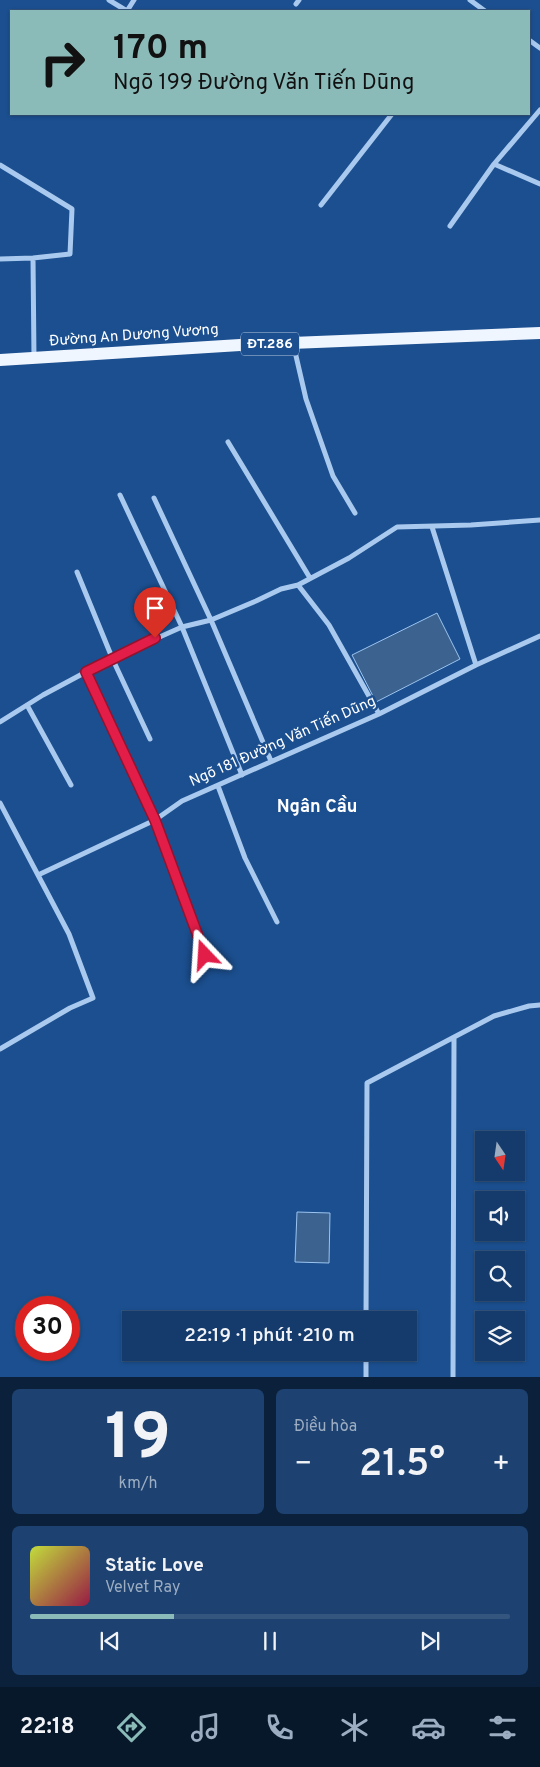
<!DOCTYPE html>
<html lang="vi">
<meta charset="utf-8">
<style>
:root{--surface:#143b6b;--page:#1d4271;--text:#f1f3f6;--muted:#9dadc1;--line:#33557e;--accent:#8bbbb9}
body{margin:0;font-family:Overpass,sans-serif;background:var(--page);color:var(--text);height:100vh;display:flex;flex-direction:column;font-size:19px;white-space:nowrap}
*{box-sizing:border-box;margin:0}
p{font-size:16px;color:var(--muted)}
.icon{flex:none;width:28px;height:28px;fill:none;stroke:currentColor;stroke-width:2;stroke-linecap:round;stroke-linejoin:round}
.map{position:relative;height:1377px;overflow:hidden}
.sheet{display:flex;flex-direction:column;gap:12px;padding:12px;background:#0b203b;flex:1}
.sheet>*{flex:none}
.guide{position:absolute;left:10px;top:10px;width:520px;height:105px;border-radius:0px;box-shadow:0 1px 4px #0004,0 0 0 1px var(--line);background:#8bbbb9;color:#111;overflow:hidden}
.needle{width:32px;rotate:167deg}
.buttons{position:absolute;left:475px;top:1131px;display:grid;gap:10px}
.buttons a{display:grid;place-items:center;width:50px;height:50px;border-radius:0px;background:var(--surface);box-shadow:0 1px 4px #0004,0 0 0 1px var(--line);font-size:25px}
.speed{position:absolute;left:15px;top:1296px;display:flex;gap:10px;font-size:25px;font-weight:700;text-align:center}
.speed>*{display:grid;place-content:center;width:65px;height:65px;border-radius:50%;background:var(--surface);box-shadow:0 1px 4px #0004,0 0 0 1px var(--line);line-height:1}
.speed .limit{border:8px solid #d22;background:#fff;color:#111}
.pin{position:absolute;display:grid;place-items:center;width:42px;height:42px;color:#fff;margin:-51px -21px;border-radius:50% 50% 50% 0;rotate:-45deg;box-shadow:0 0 5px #0007}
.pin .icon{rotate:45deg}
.me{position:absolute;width:55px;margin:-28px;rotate:340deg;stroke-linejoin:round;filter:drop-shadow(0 0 4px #0008)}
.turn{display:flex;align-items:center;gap:18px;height:105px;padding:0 20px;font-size:22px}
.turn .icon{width:65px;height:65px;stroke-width:2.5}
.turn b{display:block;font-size:35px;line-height:42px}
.big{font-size:38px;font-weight:600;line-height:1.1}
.sheet .tile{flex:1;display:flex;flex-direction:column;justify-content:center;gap:8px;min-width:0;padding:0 18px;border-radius:8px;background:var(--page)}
.sheet .dial{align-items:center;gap:0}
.dial b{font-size:65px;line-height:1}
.song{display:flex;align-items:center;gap:15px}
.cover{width:60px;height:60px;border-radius:8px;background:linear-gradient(135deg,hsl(70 70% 55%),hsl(340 70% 35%))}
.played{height:5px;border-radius:2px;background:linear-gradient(90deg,var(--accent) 30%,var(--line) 30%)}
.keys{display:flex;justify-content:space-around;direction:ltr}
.heat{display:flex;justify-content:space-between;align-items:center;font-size:28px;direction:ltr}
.sheet .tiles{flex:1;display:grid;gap:12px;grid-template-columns:1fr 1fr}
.tile:last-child{grid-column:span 2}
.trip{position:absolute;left:122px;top:1311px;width:295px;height:50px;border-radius:0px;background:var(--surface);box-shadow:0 1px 4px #0004,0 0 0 1px var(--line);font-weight:600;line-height:50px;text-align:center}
.dock{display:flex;height:80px;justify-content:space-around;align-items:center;background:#08182b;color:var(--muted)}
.dock .icon{width:35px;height:35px}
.dock .active{color:var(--accent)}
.dock b{font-size:22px;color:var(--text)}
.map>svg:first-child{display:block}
.water{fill:#3c6290;stroke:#9cc4f0}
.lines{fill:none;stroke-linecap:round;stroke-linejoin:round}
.street{stroke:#a9c9ee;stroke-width:5}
.primary{stroke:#f0f6ff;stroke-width:12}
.route-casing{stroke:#92132f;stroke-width:12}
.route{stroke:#e11d48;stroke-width:9}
.labels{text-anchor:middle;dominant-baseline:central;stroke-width:5;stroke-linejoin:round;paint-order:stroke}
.shield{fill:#1b4f8f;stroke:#bbcadd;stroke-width:1}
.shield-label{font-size:14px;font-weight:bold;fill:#fff}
.street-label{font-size:15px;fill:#fff;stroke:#1b4f8f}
.quarter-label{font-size:18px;font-weight:bold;fill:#fff;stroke:#1b4f8f}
</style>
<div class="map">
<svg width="540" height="1377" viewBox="0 0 540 1377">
<rect width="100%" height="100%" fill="#1b4f8f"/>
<path class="water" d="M437,613L460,659L376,702L352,655Z
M297,1212L330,1213L329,1263L295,1262Z"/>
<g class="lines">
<path class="street" d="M109,0L127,11L134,0
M470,0L485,11
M296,4L299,0
M529,40L540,48
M494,164L540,184
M0,165L72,209L70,254L33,258L0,259
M321,205L392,114
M450,226L494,164L540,110
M33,258L34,358
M293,343L306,399L333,476L355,513
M228,442L310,578
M120,495L182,627L242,775
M154,498L211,620L271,761
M432,527L476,665
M77,572L113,660L150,739
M298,585L329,625L379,714
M86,672L155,820L205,955
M27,705L71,785
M0,722L43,695L86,672L155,639L182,627L211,620L256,601L281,589L298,585L349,558L397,527L471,525L540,520
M218,786L245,858L277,922
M0,803L69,934L93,998L70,1008L0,1049
M38,875L155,820L182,801L379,714L476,665L540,636
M366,1320L367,1083L494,1016L529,1006L540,1005
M366,1377V1352
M453,1377L454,1038"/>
<path class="primary" d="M0,360L240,345L540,333"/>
</g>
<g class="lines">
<defs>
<path id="route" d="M155,638L86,672L155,820L205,955"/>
</defs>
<use href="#route" class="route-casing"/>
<use href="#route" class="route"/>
</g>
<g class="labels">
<rect class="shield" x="241" y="332.5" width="58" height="23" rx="4"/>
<g class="shield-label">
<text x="270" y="344">ĐT.286</text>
</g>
<g class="street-label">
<text transform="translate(134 336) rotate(-4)">Đường An Dương Vương</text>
<text transform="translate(283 742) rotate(-24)">Ngõ 181 Đường Văn Tiến Dũng</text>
</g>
<g class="quarter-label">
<text x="317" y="807">Ngân Cầu</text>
</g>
</g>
</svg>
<div class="buttons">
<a><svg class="needle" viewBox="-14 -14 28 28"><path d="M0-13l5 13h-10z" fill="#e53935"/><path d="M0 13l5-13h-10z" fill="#9dadc1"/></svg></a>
<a><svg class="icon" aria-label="sound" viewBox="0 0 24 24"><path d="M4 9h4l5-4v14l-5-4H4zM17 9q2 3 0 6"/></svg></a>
<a><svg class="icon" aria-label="search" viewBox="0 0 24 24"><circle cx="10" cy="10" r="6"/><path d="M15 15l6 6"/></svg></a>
<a><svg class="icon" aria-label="layers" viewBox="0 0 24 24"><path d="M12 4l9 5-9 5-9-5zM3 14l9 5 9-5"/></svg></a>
</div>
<div class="speed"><div class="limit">30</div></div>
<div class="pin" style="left:155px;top:638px;background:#d93025"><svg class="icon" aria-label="arrive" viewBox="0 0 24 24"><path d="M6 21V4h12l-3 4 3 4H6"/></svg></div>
<svg class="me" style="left:205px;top:955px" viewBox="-20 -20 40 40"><path d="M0-17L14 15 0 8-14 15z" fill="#e11d48" stroke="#fff" stroke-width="4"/></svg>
<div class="trip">22:19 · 1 phút · 210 m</div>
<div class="guide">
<div class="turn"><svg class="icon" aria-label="right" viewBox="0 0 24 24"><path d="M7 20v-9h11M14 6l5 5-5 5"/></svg><div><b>170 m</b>Ngõ 199 Đường Văn Tiến Dũng</div></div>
</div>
</div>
<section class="sheet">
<div class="tiles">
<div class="tile dial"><b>19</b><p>km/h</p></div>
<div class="tile"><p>Điều hòa</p>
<div class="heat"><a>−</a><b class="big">21.5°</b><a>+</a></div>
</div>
<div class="tile">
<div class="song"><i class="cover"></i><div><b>Static Love</b><p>Velvet Ray</p></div></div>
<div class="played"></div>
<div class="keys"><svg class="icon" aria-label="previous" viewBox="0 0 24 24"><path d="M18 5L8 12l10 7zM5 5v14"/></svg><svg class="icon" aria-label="pause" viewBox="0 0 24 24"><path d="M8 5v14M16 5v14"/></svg><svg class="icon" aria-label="next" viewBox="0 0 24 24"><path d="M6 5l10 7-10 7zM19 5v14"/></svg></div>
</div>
</div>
</section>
<nav class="dock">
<b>22:18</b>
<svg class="icon active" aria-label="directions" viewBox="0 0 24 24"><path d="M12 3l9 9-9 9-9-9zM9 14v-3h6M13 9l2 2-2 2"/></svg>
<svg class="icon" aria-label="music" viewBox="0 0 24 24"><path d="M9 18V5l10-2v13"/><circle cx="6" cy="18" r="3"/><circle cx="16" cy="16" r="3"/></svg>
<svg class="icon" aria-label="phone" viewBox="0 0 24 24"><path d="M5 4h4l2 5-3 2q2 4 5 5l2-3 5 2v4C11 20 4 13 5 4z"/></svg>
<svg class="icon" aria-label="climate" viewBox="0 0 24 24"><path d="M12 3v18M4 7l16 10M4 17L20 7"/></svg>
<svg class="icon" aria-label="car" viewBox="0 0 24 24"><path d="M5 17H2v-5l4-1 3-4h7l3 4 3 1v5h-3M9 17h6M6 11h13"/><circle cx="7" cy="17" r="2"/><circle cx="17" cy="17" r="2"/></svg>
<svg class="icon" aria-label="filters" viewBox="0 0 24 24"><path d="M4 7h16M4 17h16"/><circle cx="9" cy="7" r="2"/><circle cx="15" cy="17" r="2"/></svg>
</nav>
